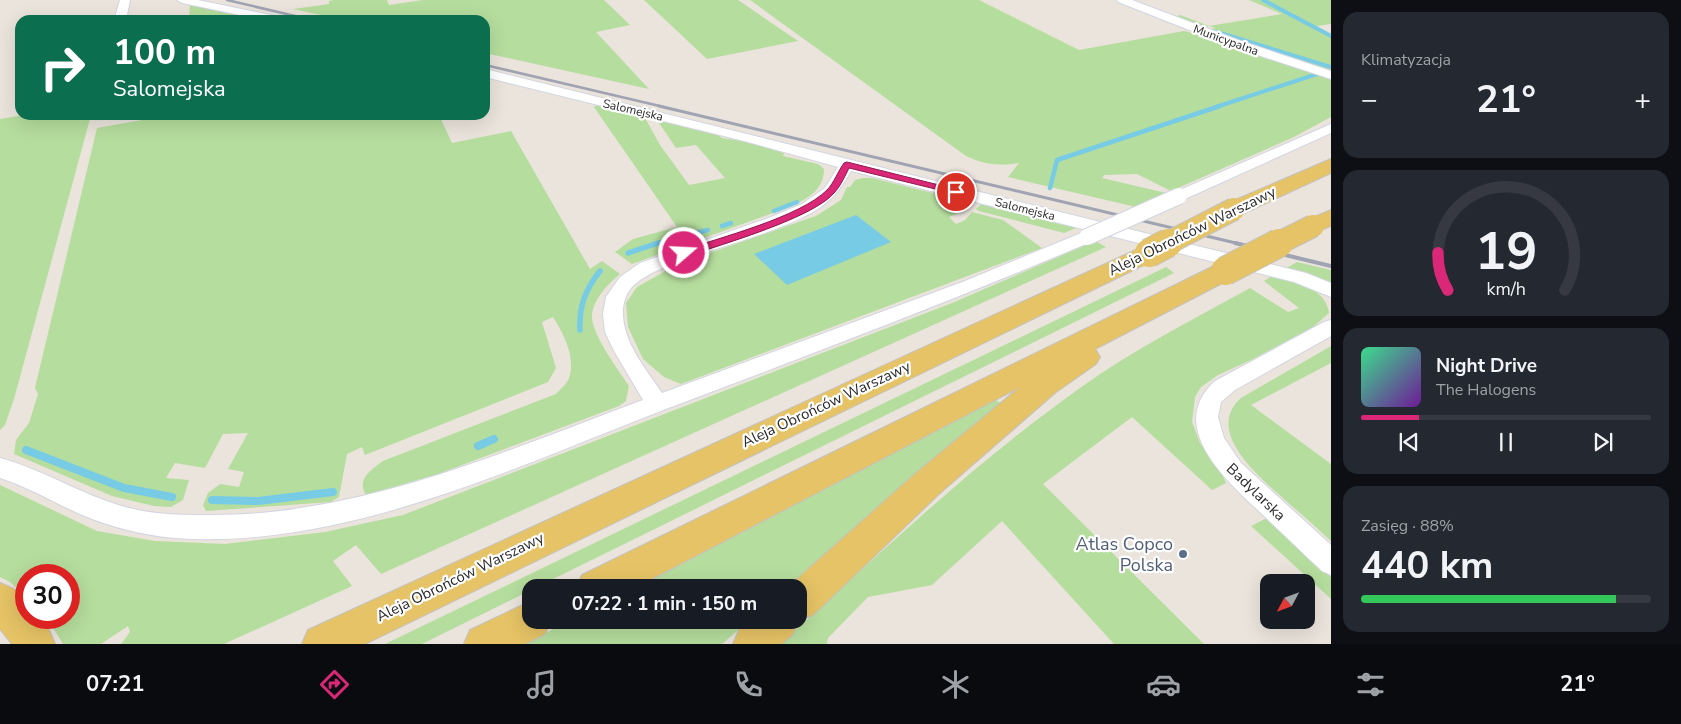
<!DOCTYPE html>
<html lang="pl">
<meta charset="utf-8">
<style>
:root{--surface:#171b24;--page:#242831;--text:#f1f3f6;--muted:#9ea1a6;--line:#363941;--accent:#db2777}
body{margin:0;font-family:"Nunito Sans",sans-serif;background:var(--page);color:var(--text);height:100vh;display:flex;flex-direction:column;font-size:19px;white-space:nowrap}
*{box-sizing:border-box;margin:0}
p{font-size:16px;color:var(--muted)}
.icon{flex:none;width:28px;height:28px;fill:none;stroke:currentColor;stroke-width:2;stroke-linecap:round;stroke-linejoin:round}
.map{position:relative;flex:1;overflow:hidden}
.sheet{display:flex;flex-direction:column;gap:12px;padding:12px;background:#0d0f14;width:350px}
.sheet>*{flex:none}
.hud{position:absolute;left:15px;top:15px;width:475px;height:105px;border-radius:15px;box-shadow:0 5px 20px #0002;background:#0b6e4f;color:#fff;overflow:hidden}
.needle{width:32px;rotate:229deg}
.fabs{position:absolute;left:1260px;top:574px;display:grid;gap:10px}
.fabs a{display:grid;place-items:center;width:55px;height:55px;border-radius:10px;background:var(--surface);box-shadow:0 5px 20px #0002;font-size:25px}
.speed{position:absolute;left:15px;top:564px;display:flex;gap:10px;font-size:25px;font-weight:700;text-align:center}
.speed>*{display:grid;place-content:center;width:65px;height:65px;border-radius:50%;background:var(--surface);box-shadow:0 5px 20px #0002;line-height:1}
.speed .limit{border:8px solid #d22;background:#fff;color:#111}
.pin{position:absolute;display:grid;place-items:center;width:42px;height:42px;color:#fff;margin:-21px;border:2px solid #fff;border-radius:50%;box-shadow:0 1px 5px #0007}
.me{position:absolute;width:55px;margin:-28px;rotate:71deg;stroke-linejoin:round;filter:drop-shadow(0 0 4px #0008)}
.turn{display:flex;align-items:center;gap:18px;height:105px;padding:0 15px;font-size:22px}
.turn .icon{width:65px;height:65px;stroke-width:2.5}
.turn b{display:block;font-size:35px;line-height:42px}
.big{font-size:38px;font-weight:700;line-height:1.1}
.sheet .tile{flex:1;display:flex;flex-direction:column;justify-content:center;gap:8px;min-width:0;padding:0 18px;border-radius:15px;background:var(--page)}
.sheet .dial{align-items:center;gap:0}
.dial svg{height:130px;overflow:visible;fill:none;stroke:var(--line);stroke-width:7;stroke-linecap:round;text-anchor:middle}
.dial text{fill:var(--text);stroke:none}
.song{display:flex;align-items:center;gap:15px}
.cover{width:60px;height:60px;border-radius:8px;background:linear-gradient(135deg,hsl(150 70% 55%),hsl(280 70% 35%))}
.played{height:5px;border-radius:2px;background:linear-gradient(90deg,var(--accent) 20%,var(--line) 20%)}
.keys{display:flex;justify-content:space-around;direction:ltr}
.heat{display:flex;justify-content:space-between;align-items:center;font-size:28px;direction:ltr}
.charge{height:8px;border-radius:4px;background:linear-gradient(90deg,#34c759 88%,var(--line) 0)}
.trip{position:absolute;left:522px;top:579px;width:285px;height:50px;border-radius:15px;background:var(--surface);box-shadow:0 5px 20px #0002;font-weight:700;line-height:50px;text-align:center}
.tab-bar{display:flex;height:80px;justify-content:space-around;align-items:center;background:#090b0e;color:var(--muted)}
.tab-bar .icon{width:35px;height:35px}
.tab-bar .active{color:var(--accent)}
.tab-bar b{font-size:22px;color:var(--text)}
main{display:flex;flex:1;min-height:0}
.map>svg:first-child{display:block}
.green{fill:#b5dd9d}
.water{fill:#77cbe5}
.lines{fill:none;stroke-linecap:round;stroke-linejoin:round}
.stream-far3{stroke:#77cbe5;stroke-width:4}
.stream-far2{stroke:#77cbe5;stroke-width:4.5}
.stream-far1{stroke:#77cbe5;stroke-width:5.5}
.stream{stroke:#77cbe5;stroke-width:8}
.minor-casing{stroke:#d2d5e1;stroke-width:2}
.primary-casing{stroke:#c3c3c3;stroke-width:2}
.minor{fill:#fff;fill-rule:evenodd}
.primary{fill:#e5c366;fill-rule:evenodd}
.rail-far2{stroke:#9fa3b2;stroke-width:2.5}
.rail-far1{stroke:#9fa3b2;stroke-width:3}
.rail{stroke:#9fa3b2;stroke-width:4}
.minor-bridge-casing{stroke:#d2d5e1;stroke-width:18;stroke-linecap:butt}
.primary-bridge-far1-casing{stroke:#c3c3c3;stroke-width:24;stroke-linecap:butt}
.primary-bridge-casing{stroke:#c3c3c3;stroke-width:30;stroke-linecap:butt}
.minor-bridge{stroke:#fff;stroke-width:16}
.primary-bridge-far1{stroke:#e5c366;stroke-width:22}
.primary-bridge{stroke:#e5c366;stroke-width:28}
.route{fill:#db2777;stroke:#8e194d}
.service-dot{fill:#5c6f8a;stroke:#fff;stroke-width:2}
.labels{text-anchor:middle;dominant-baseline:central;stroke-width:4.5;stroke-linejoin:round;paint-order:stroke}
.far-street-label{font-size:12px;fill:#292929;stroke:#fff}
.street-label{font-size:15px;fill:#292929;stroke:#fff}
.near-service-label{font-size:18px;fill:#4e5e75;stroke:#fff;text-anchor:end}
</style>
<main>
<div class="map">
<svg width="1331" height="644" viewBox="0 0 1331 644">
<rect width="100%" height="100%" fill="#eae4dc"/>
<path class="green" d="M334,0H387L389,5L423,0H604L630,25L596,32L649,89L485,53V20H344L293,9L329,4V1Z
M644,0H738L798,41L707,59Z
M750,0H979L1079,50L1184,31L1201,35L1331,79V117L1294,137L1171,191L1137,174L1104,175L1102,178L1166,193L1136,207L1008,177L1019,163C999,166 985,165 966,156Z
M1249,0H1331V24L1317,26L1331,34V73L1208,31L1215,28L1209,26L1201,28L1174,17L1180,15L1209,26L1282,14Z
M190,4L266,20H189Z
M597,105L644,116L660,145L689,185L725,178L696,145L676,148L657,120L718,135L722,138L750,142L784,153L783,156L818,164L824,169C824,190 808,198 792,206L632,264L615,252L633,239L677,227L594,107Z
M24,115H91L14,399L5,425L0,430V119Z
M170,115H439L452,143L511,131L590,269L602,261L620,274C608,284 594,298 592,315C590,332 619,371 629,386L626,401L619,406L438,474L366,495C356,479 371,470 383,461L556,394C560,389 567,384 569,378C576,358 564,334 553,317L542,322L556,368L548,382L365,455L362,447L347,454L339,497L331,502L206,511L203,505L208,493L220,484L239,487L244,472L228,469L248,433L223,434L205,468L175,463L166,478L189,480L183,500L171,507L154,506L112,496L14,454L16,440L29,423L38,394L35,388L97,128Z
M863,178H872L965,201C964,210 958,214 949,217L956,224L965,220L972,212L1003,220L1042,248L681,384L664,377L643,359L628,327L626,303L637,287L678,264L816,216L841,200L847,187H850L855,180Z
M981,204L1076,228L1064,233L979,211L976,209Z
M1095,241L1106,247L381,574L356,545L333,561L352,586L224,644H121L130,632L128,626L101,644H63L47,618H69V575H26V597L10,582L0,577V485L97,531L155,541L225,544L325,532L403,515L952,303Z
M1297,262L1331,270V283L1285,269Z
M1166,267L1174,273L537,587L531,588V590L422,644H385Z
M1272,276C1293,282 1326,287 1329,313L1313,327L1253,359L1218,375L1201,387L1195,397L1192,422L1200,443L1223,476L1226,483L1212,490L1132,417L1043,484L1204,644H1114L1002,521L932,585L868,597L828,638L827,644H780C877,556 973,464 1080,388C1133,350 1192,320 1250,288L1288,312L1299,308L1264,281Z
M1331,346V363L1251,405L1331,464V541C1316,527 1300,513 1285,500C1261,478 1203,432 1241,398Z
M993,399L1001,403L788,587L632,588Z
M1265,519L1272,522L1331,577V599L1251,526Z
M570,620H750L722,644H525Z"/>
<path class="water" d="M856,215L891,242L787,285L754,254Z"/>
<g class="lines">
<path class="stream-far3" d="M1263,0L1331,36
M1217,32L1331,67
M1216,107L1317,74"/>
<path class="stream-far2" d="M1050,188L1057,160L1220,106
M774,211L797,202
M722,226L731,223
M654,244L708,230"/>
<path class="stream-far1" d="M628,253L658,243
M580,330C579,306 585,290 600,271"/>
<path class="stream" d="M478,446L494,439
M26,450L124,488L172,497
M212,500L258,501L333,492"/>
<defs>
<path id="minor" d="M120,0H130L126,20H114Z
M177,0H198L280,17L286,20H263L182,3Z
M1117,0H1132L1238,40L1331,71V79L1230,46L1118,2Z
M485,69L1306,273L1331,283V297L1294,282L851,171C841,188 831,202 813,212C779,231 730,244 692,257C672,265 651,270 634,285C626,292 622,305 623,316C625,345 646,369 662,393L965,281L1081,233L1087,232L1093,233L1096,237L1093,241C952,301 809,355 666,409C513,468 342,550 175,538C142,535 110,527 80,514C53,502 28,487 0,478V458C48,471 89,500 138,510C163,515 188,515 213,515C363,515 505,451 643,400L613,349L605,332L603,314L606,297L620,277L640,263L771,217L802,204L825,188L838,167L744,141L485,77Z
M1331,124V133L1185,199H1173L1171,196L1173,193Z
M1331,320V336L1235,390L1221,402L1218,417L1224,438L1241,463L1331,545V575L1322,571C1302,552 1283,534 1263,515C1229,483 1164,427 1215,381L1324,322Z"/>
<path id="primary" d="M1331,159V173L1242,214L1234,216L1226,214L1222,209L1226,204Z
M1331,210V226L1313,233L1305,231L1301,226L1305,221Z
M1149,245L1158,248L1161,253L1158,258L365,644H302L308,630L1140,248Z
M1225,263L1234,265L1238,271L1234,277L1095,349L1100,357L1096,364L1056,392L940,493L813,615L798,620L793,634L782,644H733L739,630L750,620H799V588H787L916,473L1020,387L634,588H576L582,575L1216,265Z
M0,583L14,589L26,600V618H41L49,630L55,644H12L0,629Z
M531,601V620H551L545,634L525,644H464L470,630Z"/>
</defs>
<use href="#minor" class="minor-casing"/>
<use href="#primary" class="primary-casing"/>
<use href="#minor" class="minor"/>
<use href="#primary" class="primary"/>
<path class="rail-far2" d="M227,0L312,20
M485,65L664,107"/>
<path class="rail-far1" d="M659,106L1240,244"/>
<path class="rail" d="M1235,243L1331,266"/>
<defs>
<path id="minor-bridge" d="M1087,237L1179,196"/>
<path id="primary-bridge-far1" d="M1166,244L1234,209
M1277,244L1313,226"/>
<path id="primary-bridge" d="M1149,253L1168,243
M1225,271L1279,243"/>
</defs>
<use href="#minor-bridge" class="minor-bridge-casing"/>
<use href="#primary-bridge-far1" class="primary-bridge-far1-casing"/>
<use href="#primary-bridge" class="primary-bridge-casing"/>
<use href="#minor-bridge" class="minor-bridge"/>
<use href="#primary-bridge-far1" class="primary-bridge-far1"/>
<use href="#primary-bridge" class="primary-bridge"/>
</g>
<path class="route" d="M847,162L959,190L961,192L956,194L849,168C845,176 841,185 835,192C814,218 722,244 688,256L684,257L679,253L680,251C719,238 800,217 827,190C834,183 838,171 844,163Z"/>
<circle class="service-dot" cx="1183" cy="554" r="5"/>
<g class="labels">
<g class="far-street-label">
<text transform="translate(1226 40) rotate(20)">Municypalna</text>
<text transform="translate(633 110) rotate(13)">Salomejska</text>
<text transform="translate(1025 209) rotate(14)">Salomejska</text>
</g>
<g class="street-label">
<text transform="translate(1192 231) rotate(-26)">Aleja Obrońców Warszawy</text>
<text transform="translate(826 404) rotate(-25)">Aleja Obrońców Warszawy</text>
<text transform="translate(1256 492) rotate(44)">Badylarska</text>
<text transform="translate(460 577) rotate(-26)">Aleja Obrońców Warszawy</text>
</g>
<g class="near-service-label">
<text x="1173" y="544">Atlas Copco<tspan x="1173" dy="21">Polska</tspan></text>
</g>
</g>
</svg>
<div class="fabs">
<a><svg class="needle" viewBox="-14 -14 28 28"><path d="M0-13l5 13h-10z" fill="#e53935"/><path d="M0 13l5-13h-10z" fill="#9ea1a6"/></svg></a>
</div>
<div class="speed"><div class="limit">30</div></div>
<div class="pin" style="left:956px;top:192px;background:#d93025"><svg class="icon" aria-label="arrive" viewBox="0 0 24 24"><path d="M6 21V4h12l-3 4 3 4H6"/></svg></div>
<svg class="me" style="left:684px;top:253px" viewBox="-20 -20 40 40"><circle r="17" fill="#db2777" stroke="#fff" stroke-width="3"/><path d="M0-11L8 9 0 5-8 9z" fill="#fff"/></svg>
<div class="trip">07:22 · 1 min · 150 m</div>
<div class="hud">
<div class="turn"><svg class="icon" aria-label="right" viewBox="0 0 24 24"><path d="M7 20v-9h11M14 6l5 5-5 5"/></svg><div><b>100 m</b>Salomejska</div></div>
</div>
</div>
<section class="sheet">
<div class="tile"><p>Klimatyzacja</p>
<div class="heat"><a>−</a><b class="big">21°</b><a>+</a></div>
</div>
<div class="tile dial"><svg viewBox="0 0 100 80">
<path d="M14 69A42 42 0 1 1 86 69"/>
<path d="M14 69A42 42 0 0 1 8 46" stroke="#db2777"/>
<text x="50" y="56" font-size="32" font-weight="700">19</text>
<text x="50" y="72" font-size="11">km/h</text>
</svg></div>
<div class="tile">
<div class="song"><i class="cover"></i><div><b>Night Drive</b><p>The Halogens</p></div></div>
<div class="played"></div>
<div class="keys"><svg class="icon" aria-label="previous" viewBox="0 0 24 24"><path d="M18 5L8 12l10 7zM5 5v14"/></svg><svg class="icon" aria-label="pause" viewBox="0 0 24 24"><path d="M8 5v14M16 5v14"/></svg><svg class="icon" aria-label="next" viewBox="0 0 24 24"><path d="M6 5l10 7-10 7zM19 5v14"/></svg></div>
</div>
<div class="tile"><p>Zasięg · 88%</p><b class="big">440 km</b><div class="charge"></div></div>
</section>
</main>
<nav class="tab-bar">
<b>07:21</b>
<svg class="icon active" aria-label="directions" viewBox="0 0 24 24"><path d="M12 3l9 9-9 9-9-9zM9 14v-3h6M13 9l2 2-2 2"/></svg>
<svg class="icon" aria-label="music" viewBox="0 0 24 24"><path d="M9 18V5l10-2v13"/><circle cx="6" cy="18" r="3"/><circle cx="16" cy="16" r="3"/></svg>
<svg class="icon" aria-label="phone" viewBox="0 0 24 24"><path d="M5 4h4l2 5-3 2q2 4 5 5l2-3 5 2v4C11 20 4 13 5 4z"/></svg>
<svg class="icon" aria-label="climate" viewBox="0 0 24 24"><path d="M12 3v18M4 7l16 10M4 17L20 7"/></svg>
<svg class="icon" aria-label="car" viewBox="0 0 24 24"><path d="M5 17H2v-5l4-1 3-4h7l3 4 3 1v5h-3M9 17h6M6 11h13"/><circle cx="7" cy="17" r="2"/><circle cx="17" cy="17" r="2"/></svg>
<svg class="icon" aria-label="filters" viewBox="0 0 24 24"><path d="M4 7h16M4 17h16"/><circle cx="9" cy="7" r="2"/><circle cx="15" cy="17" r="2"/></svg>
<b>21°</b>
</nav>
